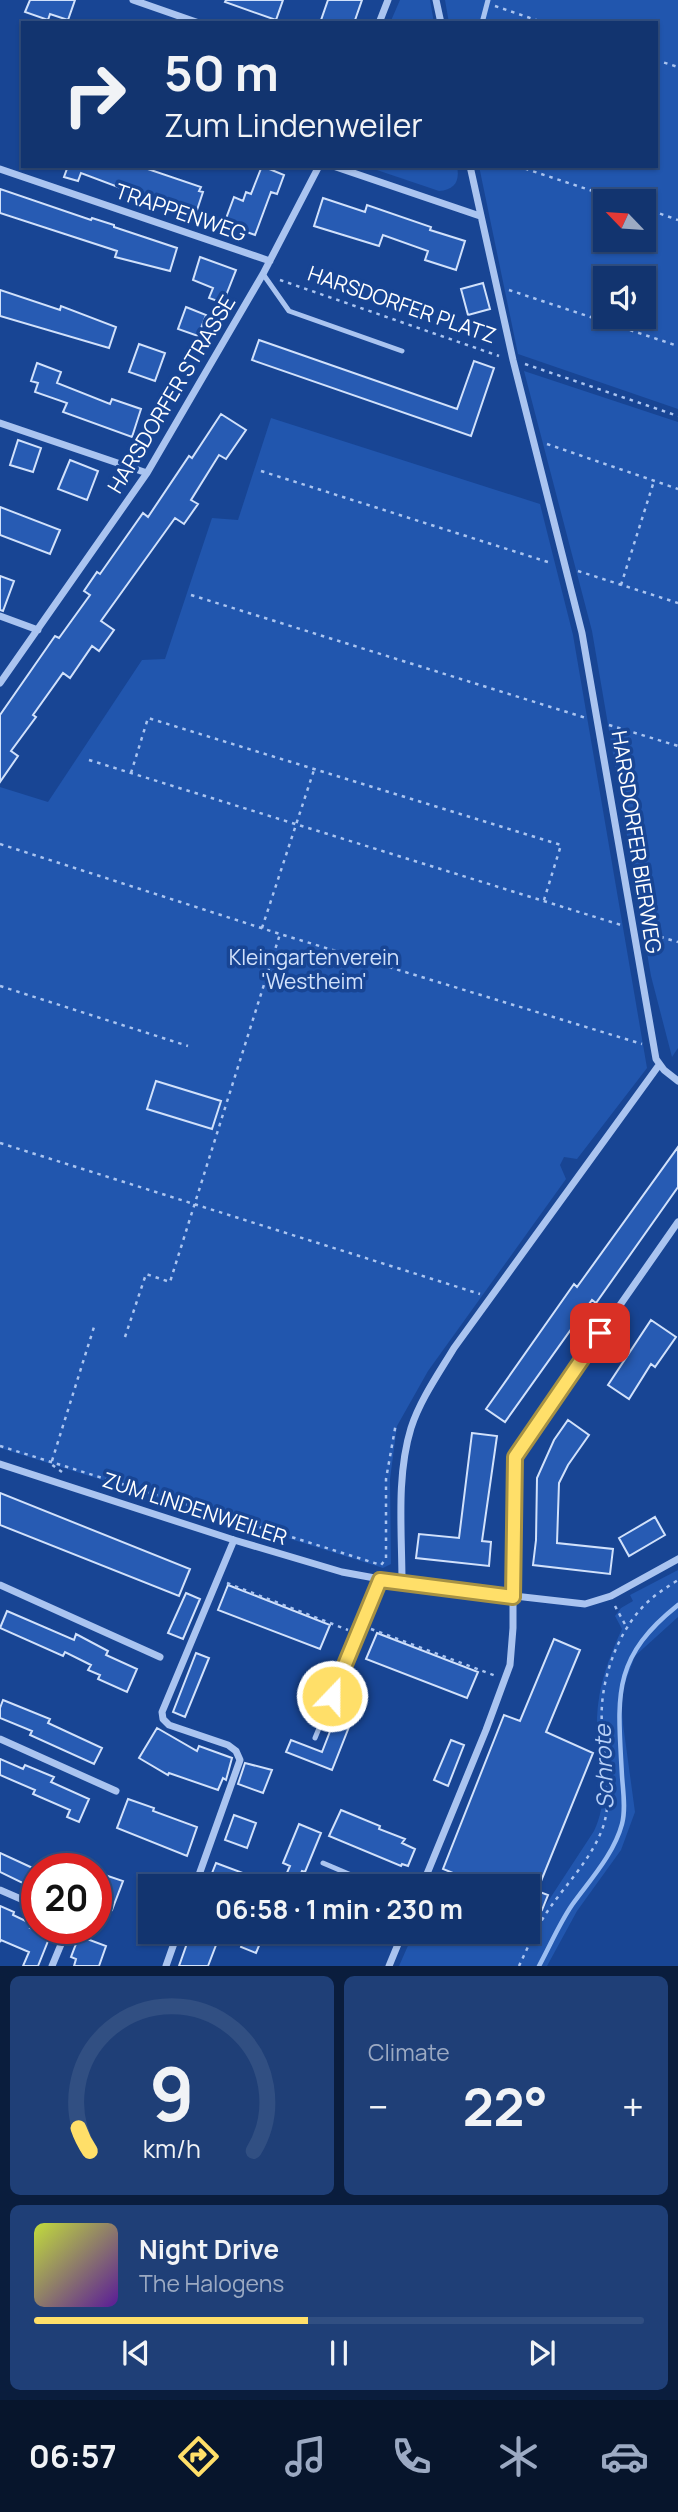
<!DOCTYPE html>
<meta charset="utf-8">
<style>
:root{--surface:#12346f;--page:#1f3f77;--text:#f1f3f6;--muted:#9caac3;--line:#314f82;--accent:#ffdf69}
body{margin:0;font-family:Manrope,sans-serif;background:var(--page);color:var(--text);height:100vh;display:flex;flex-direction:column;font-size:26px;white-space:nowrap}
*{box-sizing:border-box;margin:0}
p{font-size:23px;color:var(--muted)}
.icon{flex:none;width:38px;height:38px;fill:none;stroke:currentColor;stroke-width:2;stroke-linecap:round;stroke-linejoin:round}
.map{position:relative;height:1966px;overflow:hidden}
.details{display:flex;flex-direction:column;gap:10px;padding:10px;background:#0a1d3d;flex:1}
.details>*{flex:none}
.guide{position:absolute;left:21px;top:21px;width:637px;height:147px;border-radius:0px;box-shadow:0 2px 5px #0004,0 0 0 2px var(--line);background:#12346f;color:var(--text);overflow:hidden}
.needle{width:46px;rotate:295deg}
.tools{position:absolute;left:593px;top:189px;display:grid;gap:14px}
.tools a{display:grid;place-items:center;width:63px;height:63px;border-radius:0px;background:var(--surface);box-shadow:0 2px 5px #0004,0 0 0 2px var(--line);font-size:35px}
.speed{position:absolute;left:21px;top:1853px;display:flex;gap:14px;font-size:35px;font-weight:700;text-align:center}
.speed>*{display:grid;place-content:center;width:91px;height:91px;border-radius:50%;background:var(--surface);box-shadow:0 2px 5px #0004,0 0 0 2px var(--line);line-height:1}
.speed .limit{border:10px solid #d22;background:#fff;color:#111}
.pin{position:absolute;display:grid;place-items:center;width:60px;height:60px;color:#fff;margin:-30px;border-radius:14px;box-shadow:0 4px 10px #0006}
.me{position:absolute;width:77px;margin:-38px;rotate:22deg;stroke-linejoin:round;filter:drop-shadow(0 0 5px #0008)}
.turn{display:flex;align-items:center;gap:24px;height:147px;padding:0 28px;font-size:32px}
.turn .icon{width:91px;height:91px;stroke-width:2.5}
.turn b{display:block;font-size:49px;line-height:60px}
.big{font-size:52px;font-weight:700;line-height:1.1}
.details .widget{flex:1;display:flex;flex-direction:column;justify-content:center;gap:10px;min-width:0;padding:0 24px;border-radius:10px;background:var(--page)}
.details .dial{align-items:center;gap:0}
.dial svg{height:182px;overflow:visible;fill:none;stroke:var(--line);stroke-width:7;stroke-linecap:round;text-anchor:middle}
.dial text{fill:var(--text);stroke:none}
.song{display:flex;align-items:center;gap:21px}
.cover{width:84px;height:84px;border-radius:10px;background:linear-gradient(135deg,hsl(70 70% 55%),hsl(270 70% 35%))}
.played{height:7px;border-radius:4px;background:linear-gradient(90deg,var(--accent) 45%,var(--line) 45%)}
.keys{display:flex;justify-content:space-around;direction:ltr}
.heat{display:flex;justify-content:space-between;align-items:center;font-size:38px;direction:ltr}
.details .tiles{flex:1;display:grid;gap:10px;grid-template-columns:1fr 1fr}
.widget:last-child{grid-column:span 2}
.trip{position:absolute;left:138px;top:1874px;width:402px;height:70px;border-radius:0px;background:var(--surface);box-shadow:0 2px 5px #0004,0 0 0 2px var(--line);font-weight:700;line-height:70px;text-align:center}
.tabs{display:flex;height:112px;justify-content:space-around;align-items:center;background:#07152c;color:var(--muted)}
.tabs .icon{width:49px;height:49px}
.tabs .current{color:var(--accent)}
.tabs b{font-size:32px;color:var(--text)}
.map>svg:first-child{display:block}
.green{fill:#2156ae;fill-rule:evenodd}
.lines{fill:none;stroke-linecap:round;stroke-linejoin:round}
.stream{stroke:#9cbef2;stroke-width:4.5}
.building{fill:#275bb3;stroke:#d1e1fb;stroke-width:2}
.path{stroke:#aac4f0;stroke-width:2.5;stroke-dasharray:3.5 5;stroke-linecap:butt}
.service{stroke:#aac4f0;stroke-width:5}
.minor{stroke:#aac4f0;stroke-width:7}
.route-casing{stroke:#a69144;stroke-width:18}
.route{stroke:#ffdf69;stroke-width:12}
.labels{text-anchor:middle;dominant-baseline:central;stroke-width:7;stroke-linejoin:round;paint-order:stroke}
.street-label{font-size:21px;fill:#fff;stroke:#184594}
.park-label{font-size:21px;fill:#d1e1fb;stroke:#184594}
.water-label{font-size:23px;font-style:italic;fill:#b6cff7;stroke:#184594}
</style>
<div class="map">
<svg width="678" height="1966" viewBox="0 0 678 1966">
<rect width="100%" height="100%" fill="#184594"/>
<path class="green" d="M400,0H430L434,23H390Z
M445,0H678V409L518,354L479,166H656V23H449ZM606,201H644V240H606ZM606,278H644V317H606Z
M365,166H457C460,181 455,190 439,191Z
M524,371L678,422V1048L672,1057L651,976L592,631Z
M271,418L540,504L573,635L647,1068L577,1159L564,1157L560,1165L566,1179L428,1371L397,1426L390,1479L391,1564L383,1568L0,1448V787L48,802L142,660L165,659L212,518L238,520Z
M678,1570V1617L635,1656L623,1688L621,1699L623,1724L635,1812L621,1850L577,1911L547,1966H399L414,1932H500L520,1940L528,1932L594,1831C612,1794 597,1757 597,1718C598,1686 609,1657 622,1629L615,1616L621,1608L633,1601L630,1595Z"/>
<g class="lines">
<path class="stream" d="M539,1966C550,1946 559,1924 572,1905C590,1880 614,1854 622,1824C626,1809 623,1791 622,1776C618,1698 610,1659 678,1605"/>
</g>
<path class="building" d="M30,0H75L68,20L50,14L48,20L25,12Z
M226,0H283L276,20L225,2Z
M328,0H362L354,23H320Z
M68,166H139L201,187L199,191L203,192L195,216L81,173L78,181L64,177Z
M262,166L284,175L277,194L271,192L255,235L224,224L234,197L243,201L246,192L251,194Z
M0,189L91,220L92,218L114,225V227L177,248L170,271L115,257L117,251L0,213Z
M323,198L365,212L367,205L431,227L430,230L465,241L456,270L425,260L428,251L383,235L379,246L314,226Z
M200,257L236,270L223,303L209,298L213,288L193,280Z
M483,283L490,309L468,315L461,289Z
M0,290L60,310L61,306L116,327L109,348L0,316Z
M186,307L206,315L198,336L178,329Z
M259,340L457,409L474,361L494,368L471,436L252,360Z
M139,344L165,353L155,381L129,372Z
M37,363L61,372L57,383L110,404L112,399L141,409L132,437L63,412L67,403L35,392L38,383L31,381Z
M221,414L246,430L226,459L219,455L191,500L198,504L184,524L175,518L101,621L114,630L99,651L92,646L70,678L63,673L33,715L36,717L11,751L18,756L0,782V715L55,636L59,638L90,595L84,591L97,572L100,574L143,513L148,517L189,456L192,458Z
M18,440L41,448L33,472L10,465Z
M70,460L98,471L87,500L58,489Z
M0,507L60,530L50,554L0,535Z
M0,576L14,581L3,611L0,610Z
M156,1081L221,1101L212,1129L147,1109Z
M678,1147V1187L596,1303L592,1300L505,1422L486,1409L574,1284L577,1287Z
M651,1320L676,1337L655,1367L651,1364L629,1399L608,1385Z
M568,1420L589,1435L568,1465L559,1483L557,1543L613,1549L610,1574L533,1565L536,1540L537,1478L554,1440Z
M472,1433L497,1436L482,1541L491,1542L489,1566L416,1558L419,1534L459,1538Z
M0,1493L190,1569L179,1596L0,1525Z
M655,1517L665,1535L629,1556L619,1538Z
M228,1585L330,1625L320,1649L218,1610Z
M186,1593L200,1599L183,1639L168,1633Z
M7,1611L74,1640L76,1634L108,1651L106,1655L137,1669L127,1692L98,1679L100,1675L88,1670L91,1665L65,1652L63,1656L0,1628Z
M377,1633L478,1672L467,1698L366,1659Z
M554,1639L580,1650L546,1732L593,1753L537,1891L548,1895L542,1910L531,1906L529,1911L528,1886H485L443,1869L504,1715L520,1721Z
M196,1653L209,1658L185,1717L173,1712Z
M343,1698L358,1704L332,1770L286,1752L291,1740L322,1752Z
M3,1700L50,1719L48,1723L102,1748L94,1764L30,1735L32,1731L0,1718V1708Z
M157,1728L197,1751L199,1746L232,1758L226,1780L223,1778L218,1790L169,1773L168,1775L139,1758Z
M451,1740L464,1745L448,1786L434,1780Z
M0,1759L23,1769L25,1765L54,1777L51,1782L89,1799L79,1822L67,1817L70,1810L33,1794L35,1790L0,1775Z
M245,1763L272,1770L263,1793L238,1784Z
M128,1799L154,1808L153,1811L197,1827L187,1856L117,1828Z
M341,1810L380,1826L379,1829L405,1839L402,1843L415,1849L408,1866L402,1864L401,1866L329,1836Z
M234,1815L256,1823L247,1848L225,1840Z
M299,1824L321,1833L305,1872L302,1871L298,1880L286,1875L290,1866L283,1863Z
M0,1853L37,1870V1890L0,1872Z
M216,1863L243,1873L238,1886H207Z
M96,1872L123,1881L112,1910L96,1904Z
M0,1906L14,1912L13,1915L32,1924L30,1928L50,1936L38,1966H23L29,1952L1,1940L0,1942Z
M191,1932H221L208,1966H179Z
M246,1932L263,1936L256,1953L241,1947Z
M79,1936L106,1946L99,1966H74L76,1959L71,1957Z"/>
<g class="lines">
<path class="path" d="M495,6L545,23
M656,60L678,67
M517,166L623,201
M644,208L678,220
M280,280L499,356
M509,290L678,346
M525,364L678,416
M547,444L678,489
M261,471L551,563
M578,571L678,603
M621,585L654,481
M191,595L586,718
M609,725L678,746
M89,760L621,925
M131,773L148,718L561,845L544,900
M0,844L280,934L642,1044
M262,928L314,770
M644,932L678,942
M0,986L188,1046
M0,1143L480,1294
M125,1337L146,1274L170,1282L280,934
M0,1446L381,1565L386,1559V1479L396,1423
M62,1472L51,1464L94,1327
M227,1583L348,1630
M615,1606L627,1628
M371,1629L496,1676
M519,1966C528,1947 537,1926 549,1909C567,1883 594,1856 604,1824C613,1791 604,1757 602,1724C599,1686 615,1638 640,1610C651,1597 664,1589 678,1580"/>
<path class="service" d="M482,23L488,0
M263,274L289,311L402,351
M315,1738L380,1580
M323,1863L377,1886"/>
<path class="minor" d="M133,0L199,23
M436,0L441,23
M379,23L388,0
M333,166L480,216
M470,166L513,360L582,633L656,1059L664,1070L678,1081
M0,169L270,261
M0,423L147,473
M0,616L38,630
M0,683L147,473L263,274L319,166
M0,1464L234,1540L342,1572L402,1583L585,1604L611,1596L678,1559
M402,1583C402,1532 396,1477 411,1428C420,1400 439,1373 454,1348L659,1065
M0,1585L160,1657
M0,1739L116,1791
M195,1886L240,1760L236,1751L228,1745L169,1725L163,1719L162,1712L234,1540
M422,1886L486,1730L510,1665L513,1628V1474L516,1454L678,1222
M0,1890L37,1906
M52,1966L62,1942
M166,1966L178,1932
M389,1966L403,1932"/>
</g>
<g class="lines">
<defs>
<path id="route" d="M332,1696L380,1580L513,1597L515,1457L600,1333"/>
</defs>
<use href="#route" class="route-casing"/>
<use href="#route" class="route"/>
</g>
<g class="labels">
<g class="street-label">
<text transform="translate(181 212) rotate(19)">TRAPPENWEG</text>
<text transform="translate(402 304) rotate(19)">HARSDORFER PLATZ</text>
<text transform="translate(171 394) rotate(-59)">HARSDORFER STRASSE</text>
<text transform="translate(637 842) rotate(81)">HARSDORFER BIERWEG</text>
<text transform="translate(195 1508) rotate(18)">ZUM LINDENWEILER</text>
</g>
<g class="park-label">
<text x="314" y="957">Kleingartenverein<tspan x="314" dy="24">'Westheim'</tspan></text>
</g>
<g class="water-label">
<text transform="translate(603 1767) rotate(-92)">Schrote</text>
</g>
</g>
</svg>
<div class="tools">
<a><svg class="needle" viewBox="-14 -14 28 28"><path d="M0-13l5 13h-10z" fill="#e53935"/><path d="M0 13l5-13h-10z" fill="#9caac3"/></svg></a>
<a><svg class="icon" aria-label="sound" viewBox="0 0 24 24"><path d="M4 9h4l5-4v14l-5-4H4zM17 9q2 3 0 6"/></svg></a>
</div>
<div class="speed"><div class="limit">20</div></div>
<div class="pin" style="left:600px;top:1333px;background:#d93025"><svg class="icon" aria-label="arrive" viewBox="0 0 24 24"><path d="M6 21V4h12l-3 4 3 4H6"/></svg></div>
<svg class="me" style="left:332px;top:1696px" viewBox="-20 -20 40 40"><circle r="17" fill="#ffdf69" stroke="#fff" stroke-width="3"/><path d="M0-11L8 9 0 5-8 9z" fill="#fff"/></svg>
<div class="trip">06:58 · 1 min · 230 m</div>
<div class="guide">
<div class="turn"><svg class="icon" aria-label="right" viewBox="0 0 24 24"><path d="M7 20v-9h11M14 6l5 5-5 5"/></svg><div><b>50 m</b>Zum Lindenweiler</div></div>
</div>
</div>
<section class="details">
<div class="tiles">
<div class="widget dial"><svg viewBox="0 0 100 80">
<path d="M14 69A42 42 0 1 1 86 69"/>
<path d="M14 69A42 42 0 0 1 9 59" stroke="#ffdf69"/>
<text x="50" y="56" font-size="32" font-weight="700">9</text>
<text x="50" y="72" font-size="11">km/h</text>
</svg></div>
<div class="widget"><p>Climate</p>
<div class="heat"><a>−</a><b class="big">22°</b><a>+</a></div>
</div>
<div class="widget">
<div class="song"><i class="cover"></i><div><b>Night Drive</b><p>The Halogens</p></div></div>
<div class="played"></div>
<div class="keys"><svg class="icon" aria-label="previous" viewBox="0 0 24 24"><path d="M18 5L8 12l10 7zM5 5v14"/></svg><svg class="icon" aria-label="pause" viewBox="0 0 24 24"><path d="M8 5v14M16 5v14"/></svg><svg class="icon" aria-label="next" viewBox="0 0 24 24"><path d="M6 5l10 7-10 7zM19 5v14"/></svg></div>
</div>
</div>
</section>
<nav class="tabs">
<b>06:57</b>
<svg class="icon current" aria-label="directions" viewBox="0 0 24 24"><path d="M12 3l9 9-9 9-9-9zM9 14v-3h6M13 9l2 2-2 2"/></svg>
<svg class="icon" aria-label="music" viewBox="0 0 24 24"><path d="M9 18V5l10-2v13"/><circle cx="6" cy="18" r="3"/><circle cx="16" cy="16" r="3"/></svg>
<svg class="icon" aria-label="phone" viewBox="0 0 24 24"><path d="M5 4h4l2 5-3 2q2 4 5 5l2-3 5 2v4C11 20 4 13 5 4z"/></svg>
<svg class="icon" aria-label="climate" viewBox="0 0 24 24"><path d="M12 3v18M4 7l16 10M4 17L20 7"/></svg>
<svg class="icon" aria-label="car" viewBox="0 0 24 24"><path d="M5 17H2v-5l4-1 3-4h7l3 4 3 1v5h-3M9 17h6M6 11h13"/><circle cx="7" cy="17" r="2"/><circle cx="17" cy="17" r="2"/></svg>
</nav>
